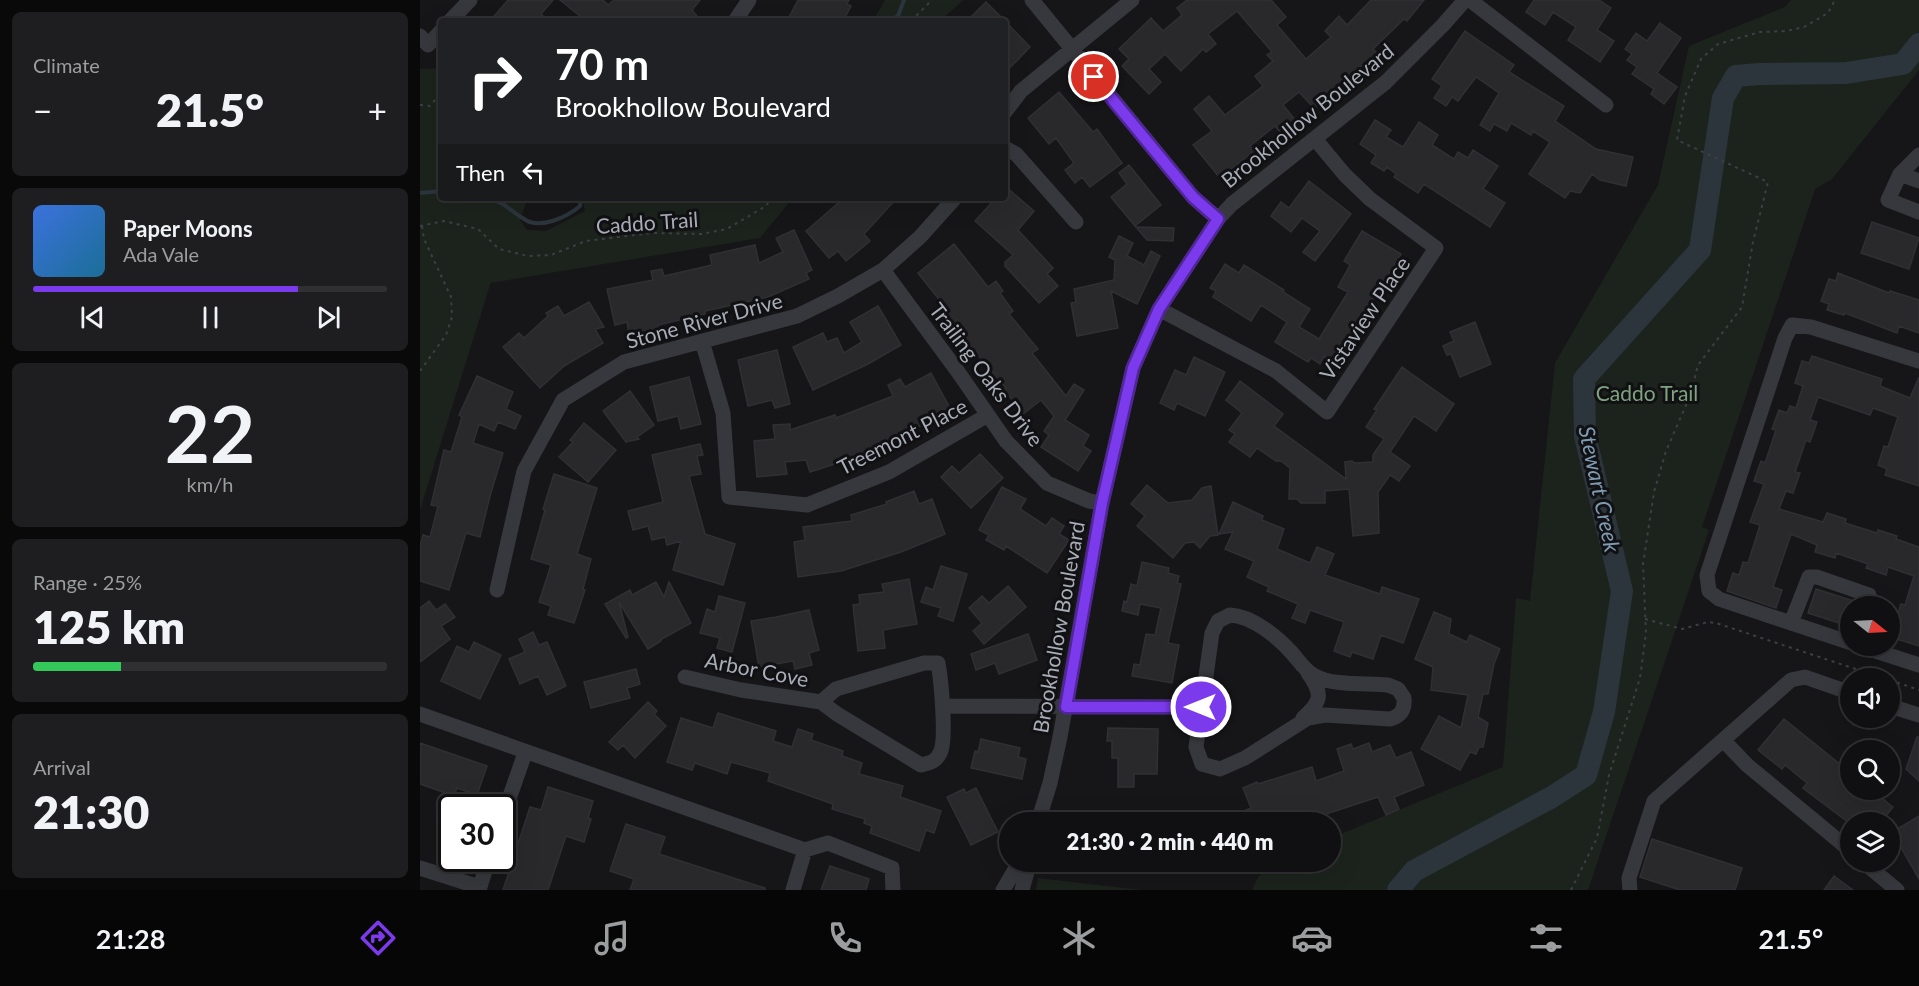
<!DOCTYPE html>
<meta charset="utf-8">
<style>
:root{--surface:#101012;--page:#1e1e20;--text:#f1f3f6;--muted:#9c9d9f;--line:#303032;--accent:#7c3aed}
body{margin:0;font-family:Lato,sans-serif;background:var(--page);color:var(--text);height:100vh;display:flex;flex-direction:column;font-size:22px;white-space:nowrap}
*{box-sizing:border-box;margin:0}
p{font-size:20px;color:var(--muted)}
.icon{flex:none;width:33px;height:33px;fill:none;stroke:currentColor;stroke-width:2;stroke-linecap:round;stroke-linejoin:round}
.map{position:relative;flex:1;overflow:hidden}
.drawer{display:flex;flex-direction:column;gap:12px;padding:12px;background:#09090a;width:420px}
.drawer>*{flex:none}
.guide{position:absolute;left:18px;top:18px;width:570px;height:183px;border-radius:6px;box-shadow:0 6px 24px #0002,0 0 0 2px var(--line);background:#202124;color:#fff;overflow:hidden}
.needle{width:39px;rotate:108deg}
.fabs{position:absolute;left:1420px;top:596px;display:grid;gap:12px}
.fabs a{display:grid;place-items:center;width:60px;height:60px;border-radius:50%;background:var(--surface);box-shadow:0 6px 24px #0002,0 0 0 2px var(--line);font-size:30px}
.speed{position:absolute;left:18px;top:794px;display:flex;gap:12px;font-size:30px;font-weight:700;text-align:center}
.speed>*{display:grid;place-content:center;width:78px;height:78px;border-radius:50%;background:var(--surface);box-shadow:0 6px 24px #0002,0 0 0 2px var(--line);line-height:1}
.speed .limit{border:3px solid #111;border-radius:9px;background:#fff;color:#111}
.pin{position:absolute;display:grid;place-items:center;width:51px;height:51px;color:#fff;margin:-26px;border:3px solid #fff;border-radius:50%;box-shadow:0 2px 6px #0007}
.me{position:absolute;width:66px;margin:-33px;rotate:270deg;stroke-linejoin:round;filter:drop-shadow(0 0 4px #0008)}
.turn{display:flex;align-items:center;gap:21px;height:126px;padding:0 18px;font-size:27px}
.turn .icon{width:78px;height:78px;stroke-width:2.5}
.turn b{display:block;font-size:42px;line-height:51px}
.then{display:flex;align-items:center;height:57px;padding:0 18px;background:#0003;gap:12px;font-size:22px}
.big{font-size:45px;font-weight:800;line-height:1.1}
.drawer .card{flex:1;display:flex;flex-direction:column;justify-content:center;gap:9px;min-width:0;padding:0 21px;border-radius:9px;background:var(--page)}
.drawer .dial{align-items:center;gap:0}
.dial b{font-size:78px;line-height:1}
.song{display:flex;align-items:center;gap:18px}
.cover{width:72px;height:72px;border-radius:9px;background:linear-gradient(135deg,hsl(220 70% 55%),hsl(200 70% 35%))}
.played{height:6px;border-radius:3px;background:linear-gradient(90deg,var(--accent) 75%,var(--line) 75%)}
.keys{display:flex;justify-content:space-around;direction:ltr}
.heat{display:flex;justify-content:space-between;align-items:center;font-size:33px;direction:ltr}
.charge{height:9px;border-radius:4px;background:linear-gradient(90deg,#34c759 25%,var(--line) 0)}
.trip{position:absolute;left:579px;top:812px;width:342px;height:60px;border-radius:30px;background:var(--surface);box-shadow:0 6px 24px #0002,0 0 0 2px var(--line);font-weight:800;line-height:60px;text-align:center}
.tabs{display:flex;height:96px;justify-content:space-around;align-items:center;background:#060607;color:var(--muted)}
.tabs .icon{width:42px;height:42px}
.tabs .on{color:var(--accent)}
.tabs b{font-size:27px;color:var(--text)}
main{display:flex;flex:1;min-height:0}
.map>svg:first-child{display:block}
.green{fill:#1c231d}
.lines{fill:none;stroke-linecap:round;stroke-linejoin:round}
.stream{stroke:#2c353c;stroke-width:4}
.river{stroke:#2c353c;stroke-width:22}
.building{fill:#29292c;stroke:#303034;stroke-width:1.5}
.path{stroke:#3d3f44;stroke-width:2;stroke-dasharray:3 4.5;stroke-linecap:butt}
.minor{stroke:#37383d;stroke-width:15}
.route-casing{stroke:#51269a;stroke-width:15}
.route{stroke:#7c3aed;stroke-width:10}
.labels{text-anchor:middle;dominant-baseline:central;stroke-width:6;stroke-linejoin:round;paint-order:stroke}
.street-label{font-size:21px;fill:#a8adb8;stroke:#111113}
.park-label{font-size:21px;fill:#7fa381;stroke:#111113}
.water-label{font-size:22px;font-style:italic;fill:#7f9bb3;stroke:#111113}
</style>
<main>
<section class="drawer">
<div class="card"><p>Climate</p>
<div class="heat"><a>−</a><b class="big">21.5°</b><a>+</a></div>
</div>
<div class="card">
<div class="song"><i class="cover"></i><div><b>Paper Moons</b><p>Ada Vale</p></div></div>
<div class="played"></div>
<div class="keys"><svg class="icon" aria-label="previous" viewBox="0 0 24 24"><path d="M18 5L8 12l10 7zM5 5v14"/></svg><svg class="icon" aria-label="pause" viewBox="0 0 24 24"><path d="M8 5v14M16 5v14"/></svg><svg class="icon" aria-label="next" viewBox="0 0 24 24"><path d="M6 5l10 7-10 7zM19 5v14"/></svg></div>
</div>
<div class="card dial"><b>22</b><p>km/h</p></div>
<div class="card"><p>Range · 25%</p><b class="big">125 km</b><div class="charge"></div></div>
<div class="card"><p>Arrival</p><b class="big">21:30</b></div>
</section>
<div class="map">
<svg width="1499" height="890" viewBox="0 0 1499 890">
<rect width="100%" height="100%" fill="#161618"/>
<path class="green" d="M465,0H543L520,21H453Z
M1371,0H1499V70L1412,179L1395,189L1282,527L1289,530L1168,890H832L838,877L857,861H910L911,838L1083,767L1096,598L1110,601L1135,363L1238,185L1269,46L1365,7Z
M21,68V198H106L107,200L100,220L107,230L126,231L165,211L162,198H373L340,238L70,283L83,243L0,510V69Z
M618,878L721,890H616Z"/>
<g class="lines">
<path class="stream" d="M470,21L478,16L484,0
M0,193L21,191
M68,198C86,203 89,210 104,219C120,230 147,217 160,206L161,198
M273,198L283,200L288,198"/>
<path class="river" d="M978,890L994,871L1132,797L1166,775L1184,712L1202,591L1165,436L1164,379L1280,250L1303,98L1316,76L1339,74L1426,73L1483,64L1499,44"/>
</g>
<path class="building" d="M88,0H133L121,14L128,21H70Z
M140,0H183L188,5L194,0H280L272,10L281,21H166Z
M378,0H429L427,4L431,6L423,21H367Z
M767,0H851L866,17L857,25L886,59L911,37L905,31L919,16L927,25L951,0H1004L987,21L984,19L953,49L959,55L948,66L945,63L894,108L879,92L863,105L876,121L861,133L855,126L830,146L834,151L800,178L773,145L792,131L774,109L789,96L805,115L843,86L835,76L853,61L847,55L852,52L817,11L788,34L796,44L786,52L783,49L761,71L745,54L729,69L741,82L729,94L702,66L709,59L699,49L731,18L743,31L762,15L757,8Z
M1114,0H1179L1191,8L1177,30L1194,41L1180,62L1148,40L1156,27L1133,12L1125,25L1106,12Z
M566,2L585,21H547Z
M585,21L610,47L585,73Z
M1240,23L1261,38L1237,73L1257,87L1244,104L1231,94L1234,89L1212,74L1217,67L1207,60L1212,54L1205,49L1216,33L1227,41Z
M1045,31L1094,65L1089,72L1144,106L1135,121L1176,149L1213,157L1206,186L1180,180L1172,174L1160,193L1150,191L1145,198L1109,174L1130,142L1113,131L1111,135L1091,123L1087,131L1074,124L1070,131L1060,125L1079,93L1056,77L1038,101L1032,97L1026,106L1014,98L1022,86L1012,79Z
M639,92L673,132L677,129L702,163L670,187L662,177L655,183L645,170L654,163L636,138L629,144L608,118Z
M955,120L971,130L966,137L983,147L999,122L1018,135L1012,145L1034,159L1038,152L1048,158L1053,150L1078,166L1063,189L1085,203L1070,227L1004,184L998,193L974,177L976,174L967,167L964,171L951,163L956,155L940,144Z
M709,165L741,205L715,226L691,197L707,184L699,173Z
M889,181L931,214L895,261L883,252L900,231L882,218L871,232L851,216L861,202L869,208Z
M585,186L614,211L598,230L633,268L627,274L638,286L619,303L585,266V262L593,255L555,221L576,198H585Z
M424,198H477L444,234L450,241L426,261L418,251L409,258L386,231Z
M1452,222L1499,238L1489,269L1441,253Z
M716,227L754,228L753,241L727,240Z
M374,230L392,270L386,273L389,279L348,297L285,311V314L238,325V328L209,334L207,322L195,325L187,289L233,280L231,271L242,269L244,276L292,265L290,255L335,245L339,263L363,252L356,238Z
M942,231L981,254L914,362L904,356L900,364L891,358L888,362L855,342L867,322L841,305L831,321L793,297L796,291L790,288L805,264L819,273L824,265L864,290L863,292L890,309L879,327L899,339L928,292L918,287L930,265L924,261Z
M699,236L713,243L707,256L724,265L731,251L740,256L717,304L691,291L698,328L657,336L651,303L656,302L654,289L694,280L695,260L689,257Z
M534,244L568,287L576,281L583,291L580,293L593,311L589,314L618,349L612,353L646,396L654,384L664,390L645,420L669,435L663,446L671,451L658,471L621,447L629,435L624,431L634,416L621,400L603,414L584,389L586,388L552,348L524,310L526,308L498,273Z
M1418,273L1469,293L1470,291L1499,300V333L1479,326L1477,333L1425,313L1424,315L1407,310L1409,304L1401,301L1409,279L1416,281Z
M169,302L184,327L175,329L183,343L144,366L120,388L83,347L99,333L104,338L128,316L126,313L138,306L144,316Z
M458,306L481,345L448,364L393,390L373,347L403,333L407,342L417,338L424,353L442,342L430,322Z
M1055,322L1071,364L1040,377L1031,354L1027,355L1023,346L1034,341L1030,332Z
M357,350L370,404L355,408L352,400L328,406L318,360Z
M1392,356L1462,379L1460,386L1490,398L1499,377V486L1465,475L1467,469L1458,465L1464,446L1468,447L1478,417L1453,408L1450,415L1398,397L1390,420L1397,422L1390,442L1386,440L1375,472L1380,473L1373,493L1366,491L1359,509L1403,522L1407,513L1426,519L1425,523L1457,533L1458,530L1477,536L1476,539L1499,547V646L1470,637V615L1477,617L1481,604L1485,605L1494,576L1468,567L1466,575L1446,568L1448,564L1416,553L1415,558L1395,552L1397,545L1371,534L1353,587L1362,590L1356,608L1307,591L1313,573L1319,575L1323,562L1328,563L1340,525L1330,522L1344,484L1334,481L1341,461L1345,463L1356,430L1352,429L1359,410L1367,413L1370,406L1376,408L1383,386L1375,383L1382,361L1389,363Z
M774,357L805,372L785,416L757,403L754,410L740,403L755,370L766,375Z
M982,367L1034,404L1016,431L994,416L970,452L990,466L979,481L970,475L958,492L959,533L933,536L929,489L905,491V503H881L877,499H869L870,468L861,461H856L837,448L830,457L809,442L815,434L809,430L822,413L806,400L820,381L863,414L854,426L926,479L925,462L932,461L935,463L953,462V455L964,439L946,427L957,410L954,409Z
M511,373L531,410L483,435L484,437L433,458L390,472L386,460L365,462L367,474L337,477L334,441L355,439L353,425L370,424V430L415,415L416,418L473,396L468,385L480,379L485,387Z
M57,376L93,392L86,409L101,416L95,429L78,422L74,431L59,424L53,443L83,453L70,496L60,537L46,533L29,590L0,581V546L3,535L10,537L18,506L11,505L24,450L31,452L42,417L39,415Z
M269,377L281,424L261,429L258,416L238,421L230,387Z
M210,391L234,425L217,437L219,439L206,442L183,411Z
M164,423L196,450L168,482L139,457L153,442L150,440Z
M280,444L283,455L277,456L281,474L269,476L285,534L315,544L303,585L253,570L261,541L247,545L245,537L232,540L228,526L213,530L208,511L243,502L232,455Z
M560,454L583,478L551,508L521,477L532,466L539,473Z
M134,474L177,488L157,554L171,559L163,589L165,590L154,623L128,615L131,606L119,602L131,565L111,559L125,510L123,509Z
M727,485L748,503L772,500L782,488L791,486L798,535L790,536L780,548L774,542L765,543L753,558L717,526L725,516L711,504Z
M582,487L606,499L600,509L626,526L632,518L644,526L639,534L649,540L627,573L586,546L584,550L566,540L569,535L559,530Z
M494,491L499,504L512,499L525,534L481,552L421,571L378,577L374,542L385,540L383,527L432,521L431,515L467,504L466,502Z
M813,502L843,516L842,520L864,529L857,549L890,563L897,547L914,554L905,575L960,594L962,587L999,599L983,643L961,635L953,659L932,652L930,657L914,651L924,622L890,610L885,623L872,618L878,604L847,591L849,587L827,577L834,561L805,549L813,532L799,534Z
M722,562L749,568L748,573L759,576L757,583L761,584L748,643L759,645L752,683L712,676L714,664L720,665L726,634L735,635L741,608L720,604L718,615L702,611L704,601L707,602L711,584L717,586Z
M521,566L547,574L533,621L518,616L521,608L501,602L506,587L513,590Z
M489,579L497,624L463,630L465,648L438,651L433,605L440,604L439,595L464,592L462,584Z
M236,582L244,597L249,582L271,623L240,640L241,641L228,649L199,602L208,637L206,638L185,604L210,590L212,595Z
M588,586L606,607L564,644L553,631L562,623L549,608L562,596L569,603Z
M1396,589L1431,600V627L1388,613Z
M299,596L325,603L312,652L297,648L300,638L280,633L287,609L295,612Z
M9,601L16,610L25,604L35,617L21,626L30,639L0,662V608Z
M389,610L399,650L389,653L392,665L375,669L373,661L339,667L331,621L356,617Z
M1014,612L1031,619L1029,634L1047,642L1050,635L1080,649L1074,664L1068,694H1063L1058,717L1068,723L1063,747H1059L1056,754L1050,752L1040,770L1001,749L1019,716L1041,728L1048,695L1011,690L1013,667L995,659Z
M113,632L119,645L127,642L146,686L127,695L118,676L100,684L89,659L105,652L99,639Z
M608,634L617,660L579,674L575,663L556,670L551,654Z
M54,642L81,655L60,699L21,681L37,646L49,652Z
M216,669L220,684L207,688L210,698L171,708L164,682Z
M228,702L237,711L234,714L246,726L215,758L203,745L198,750L189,742Z
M298,713L356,731L353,741L372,747L378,729L393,734L391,740L423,751L422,756L442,763L439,774L483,786L480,797L521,811L514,833L506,830L499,851L450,833L452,826L444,823L445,819L412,809L413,804L348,781L350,773L311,762L307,774L275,763L272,770L247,762L261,718L293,728Z
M1364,719L1431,773V789H1451L1473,807L1461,822H1428L1383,788L1387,783L1365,765L1362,769L1338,750Z
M688,728L738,729L737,774H714V787H698V758H692V741H687Z
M1497,737H1499V781L1486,769Z
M561,739L600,748L598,757L606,759L602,779L551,768L555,751L558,752Z
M0,743L67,766L57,795L37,788L34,796L0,784Z
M949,743L952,752L970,745L976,758L991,752L1004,785L974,797L979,809L966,815L958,797L906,814L907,818L894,822H799L831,808L823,788L837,782L838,784L892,767L896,781L924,771L917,749L931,744L933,749Z
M128,787L173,801L168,818L171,819L164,842L146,836L128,890H83L110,807L121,810Z
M556,788L578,832L551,845L527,797L544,789L546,793Z
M1499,816V879L1472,832Z
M206,824L245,837L239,854L345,888V890H210L214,879L190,871Z
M1232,839L1322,868L1315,890H1260L1220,877Z
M410,866L449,879L446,890H401Z
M1414,876L1433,890H1404Z"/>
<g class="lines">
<path class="path" d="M491,21L512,0
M0,105L10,106L19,95L18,66
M0,226L24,221L58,229L79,249L108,256L131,255L166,241L232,233L282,234L307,229L346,206L351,198
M0,371L26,335L32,317L31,297L4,239L2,226
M1225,619L1262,629L1288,622L1296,623L1463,678
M1470,680L1499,690
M1151,890L1177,838L1189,775L1220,678L1226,633L1223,564L1234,492L1246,451L1270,396L1278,365L1322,307L1333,242L1348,182L1257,140L1265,96L1281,59L1298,44L1340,32L1366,31L1384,27L1408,13L1415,0"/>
<path class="minor" d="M612,0L773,197L798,219
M1050,0L1186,105
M30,21L50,0
M315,21L329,0
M0,36L8,45L21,31
M585,112L601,91L712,0
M585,148L596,154L656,222
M1499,155L1480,174L1468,200L1499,212
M1480,174L1499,181
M463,270L536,369L586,441L627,483L669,501L682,503
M739,309L856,371L907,412L1016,248L950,199L925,175L895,139
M282,341L303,413L309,497L387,505L469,472L568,415
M77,590L104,471L143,400L204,362L377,316L418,296L463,270L500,237L535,198
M810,615C832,616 858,637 872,653C879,661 885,671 895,676C913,686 948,683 968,685L978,689L984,698C985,709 981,716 970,719L905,715L888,718L825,758L800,769L782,764L776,747L792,633L798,621Z
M1371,623L1389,577H1397L1449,595L1452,606
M1431,643L1299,599L1289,591L1287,575L1365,338L1372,325L1391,327L1499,361
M1437,645L1499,665
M265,677L321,690L401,702L417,714L501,765C509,763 516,762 520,753C527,741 521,679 518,663H504L416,689L401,702
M523,706L781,707
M1470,706L1499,715
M0,714L385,850L408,843L472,868L473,890
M883,718C902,701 903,694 888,673
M1303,740L1327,765L1431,851
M82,819L105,753
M618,822L630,783L640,737L682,503L713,368L739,309L798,219L812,204L966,82L1023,25L1045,0
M1442,861L1477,890
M0,868L59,887
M59,890L69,858
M373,890L385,850
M583,890L600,861
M602,890L610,861
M1210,890L1209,878L1234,801L1371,680L1385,677L1431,693"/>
</g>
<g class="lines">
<defs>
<path id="route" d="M674,77L773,197L798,219L739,309L713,368L682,503L646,707H781"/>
</defs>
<use href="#route" class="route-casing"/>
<use href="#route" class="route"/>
</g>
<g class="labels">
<g class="street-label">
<text transform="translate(887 115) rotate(-39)">Brookhollow Boulevard</text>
<text transform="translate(227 222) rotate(-4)">Caddo Trail</text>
<text transform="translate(944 318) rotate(-56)">Vistaview Place</text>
<text transform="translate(284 320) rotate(-15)">Stone River Drive</text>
<text transform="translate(567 374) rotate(53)">Trailing Oaks Drive</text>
<text transform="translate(482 436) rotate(-27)">Treemont Place</text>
<text transform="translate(638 627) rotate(-80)">Brookhollow Boulevard</text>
<text transform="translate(337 669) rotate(11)">Arbor Cove</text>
</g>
<g class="park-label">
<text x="1227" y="392">Caddo Trail</text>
</g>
<g class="water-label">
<text transform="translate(1180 489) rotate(78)">Stewart Creek</text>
</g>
</g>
</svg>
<div class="fabs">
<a><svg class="needle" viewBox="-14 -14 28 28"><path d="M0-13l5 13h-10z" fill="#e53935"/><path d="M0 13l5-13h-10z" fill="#9c9d9f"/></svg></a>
<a><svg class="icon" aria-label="sound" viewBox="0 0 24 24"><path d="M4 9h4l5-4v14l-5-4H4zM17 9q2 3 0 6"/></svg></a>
<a><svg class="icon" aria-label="search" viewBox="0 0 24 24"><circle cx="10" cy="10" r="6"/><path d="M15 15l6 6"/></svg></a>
<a><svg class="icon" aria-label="layers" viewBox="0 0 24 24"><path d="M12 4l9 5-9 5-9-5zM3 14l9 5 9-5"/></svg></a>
</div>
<div class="speed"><div class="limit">30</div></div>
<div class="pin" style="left:674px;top:77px;background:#d93025"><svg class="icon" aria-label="arrive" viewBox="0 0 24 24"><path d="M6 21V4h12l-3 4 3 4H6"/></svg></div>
<svg class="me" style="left:781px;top:707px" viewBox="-20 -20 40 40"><circle r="17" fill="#7c3aed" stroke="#fff" stroke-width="3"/><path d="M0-11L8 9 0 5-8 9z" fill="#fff"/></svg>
<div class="trip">21:30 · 2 min · 440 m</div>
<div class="guide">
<div class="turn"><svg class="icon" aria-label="right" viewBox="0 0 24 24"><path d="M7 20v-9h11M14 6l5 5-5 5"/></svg><div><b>70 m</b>Brookhollow Boulevard</div></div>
<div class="then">Then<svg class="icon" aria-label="left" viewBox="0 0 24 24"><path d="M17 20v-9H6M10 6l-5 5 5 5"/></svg></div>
</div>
</div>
</main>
<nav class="tabs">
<b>21:28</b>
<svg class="icon on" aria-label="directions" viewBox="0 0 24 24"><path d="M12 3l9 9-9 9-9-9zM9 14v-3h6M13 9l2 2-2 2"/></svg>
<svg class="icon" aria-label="music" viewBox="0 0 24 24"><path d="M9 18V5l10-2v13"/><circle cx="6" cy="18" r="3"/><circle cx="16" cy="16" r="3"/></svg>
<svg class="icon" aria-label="phone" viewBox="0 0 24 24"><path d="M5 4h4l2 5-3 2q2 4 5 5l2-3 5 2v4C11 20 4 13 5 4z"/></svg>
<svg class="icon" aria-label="climate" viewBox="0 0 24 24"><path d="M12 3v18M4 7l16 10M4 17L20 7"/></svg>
<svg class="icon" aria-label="car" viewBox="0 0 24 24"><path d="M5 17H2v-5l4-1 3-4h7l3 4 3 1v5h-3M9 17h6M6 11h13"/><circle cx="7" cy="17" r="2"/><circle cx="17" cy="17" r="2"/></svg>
<svg class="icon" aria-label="filters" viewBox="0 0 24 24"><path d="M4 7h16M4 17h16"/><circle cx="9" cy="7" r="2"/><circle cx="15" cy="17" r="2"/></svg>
<b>21.5°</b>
</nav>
